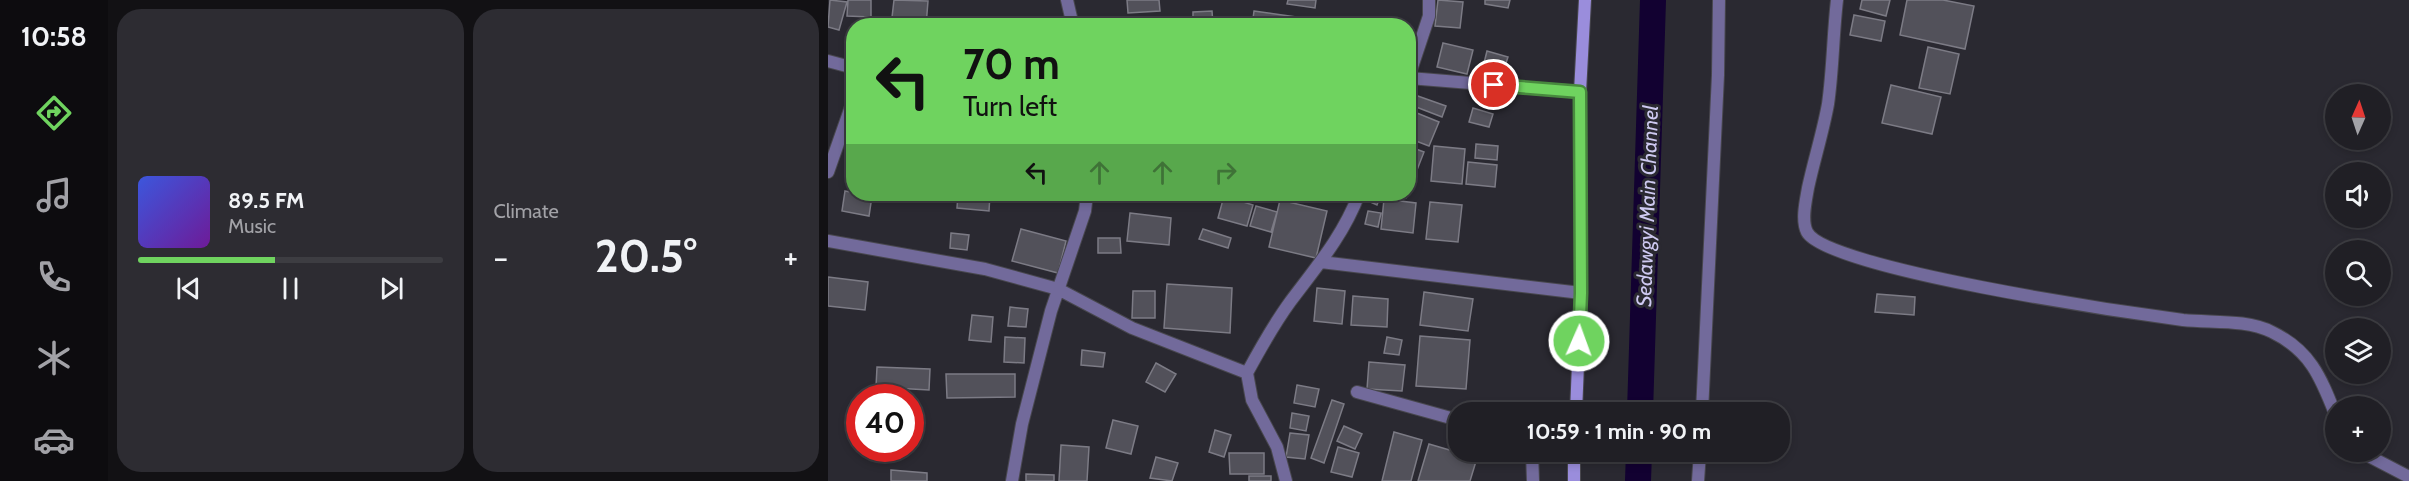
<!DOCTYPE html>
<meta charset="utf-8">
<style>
:root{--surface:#201f25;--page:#2d2c32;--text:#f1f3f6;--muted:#a2a2a7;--line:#3d3d42;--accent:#6fd35f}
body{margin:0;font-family:Cabin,sans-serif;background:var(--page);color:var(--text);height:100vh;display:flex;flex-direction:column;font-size:22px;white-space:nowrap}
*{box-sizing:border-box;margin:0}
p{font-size:20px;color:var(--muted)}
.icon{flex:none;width:33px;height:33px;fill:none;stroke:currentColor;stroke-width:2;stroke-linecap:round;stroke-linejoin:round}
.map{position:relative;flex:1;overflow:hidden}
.panel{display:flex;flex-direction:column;gap:9px;padding:9px;background:#121114;width:720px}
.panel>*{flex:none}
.guide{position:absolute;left:18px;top:18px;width:570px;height:183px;border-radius:24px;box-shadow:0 3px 9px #0003,0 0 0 2px var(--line);background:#6fd35f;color:#111;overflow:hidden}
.needle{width:39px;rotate:3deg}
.fabs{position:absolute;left:1497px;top:84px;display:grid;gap:12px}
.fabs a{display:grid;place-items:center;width:66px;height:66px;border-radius:50%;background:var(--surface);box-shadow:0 3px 9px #0003,0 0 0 2px var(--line);font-size:30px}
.speed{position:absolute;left:18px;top:384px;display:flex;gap:12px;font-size:30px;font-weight:700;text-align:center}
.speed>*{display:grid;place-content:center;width:78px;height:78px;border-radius:50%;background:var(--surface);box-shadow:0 3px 9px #0003,0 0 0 2px var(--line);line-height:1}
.speed .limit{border:9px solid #d22;background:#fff;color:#111}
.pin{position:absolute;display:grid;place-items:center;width:51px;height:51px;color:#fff;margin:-26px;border:3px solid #fff;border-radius:50%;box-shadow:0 2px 6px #0007}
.me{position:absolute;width:66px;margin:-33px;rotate:2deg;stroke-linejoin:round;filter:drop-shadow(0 0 4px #0008)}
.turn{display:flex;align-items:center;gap:21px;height:126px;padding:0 18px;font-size:27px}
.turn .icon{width:78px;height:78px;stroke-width:2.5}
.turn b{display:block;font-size:42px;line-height:51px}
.lanes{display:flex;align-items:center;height:57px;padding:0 18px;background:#0003;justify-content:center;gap:30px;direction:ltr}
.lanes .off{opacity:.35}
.big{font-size:45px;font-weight:800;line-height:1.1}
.panel .tile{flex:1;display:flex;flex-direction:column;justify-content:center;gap:9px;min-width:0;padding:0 21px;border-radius:24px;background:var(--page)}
.song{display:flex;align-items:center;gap:18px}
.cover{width:72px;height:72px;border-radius:9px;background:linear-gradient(135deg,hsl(230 70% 55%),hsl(280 70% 35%))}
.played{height:6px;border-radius:3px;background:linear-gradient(90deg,var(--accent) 45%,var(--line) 45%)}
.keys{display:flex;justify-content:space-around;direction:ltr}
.heat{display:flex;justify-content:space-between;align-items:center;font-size:33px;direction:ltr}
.panel .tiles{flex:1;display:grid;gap:9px;grid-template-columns:repeat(2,1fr)}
.trip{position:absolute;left:620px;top:402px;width:342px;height:60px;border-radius:24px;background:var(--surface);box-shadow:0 3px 9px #0003,0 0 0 2px var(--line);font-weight:800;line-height:60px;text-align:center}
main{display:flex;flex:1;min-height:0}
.dock{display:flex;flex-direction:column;width:108px;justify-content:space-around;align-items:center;background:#0d0c0f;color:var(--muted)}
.dock .icon{width:42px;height:42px}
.dock .current{color:var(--accent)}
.dock b{font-size:27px;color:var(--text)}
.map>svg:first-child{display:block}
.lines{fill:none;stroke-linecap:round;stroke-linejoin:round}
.canal{stroke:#120131;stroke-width:26}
.building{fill:#52515a;stroke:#7c7b85;stroke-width:1.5}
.street-casing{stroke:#48474e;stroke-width:14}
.secondary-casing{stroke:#48474e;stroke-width:14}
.street{stroke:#726a9b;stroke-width:12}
.secondary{stroke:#9a8ddc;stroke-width:12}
.route-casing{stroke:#48893e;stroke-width:15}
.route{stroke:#6fd35f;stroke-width:10}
.labels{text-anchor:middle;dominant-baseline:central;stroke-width:6;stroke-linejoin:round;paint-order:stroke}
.water-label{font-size:21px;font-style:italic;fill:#cec9f1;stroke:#2a2931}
</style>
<main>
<nav class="dock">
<b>10:58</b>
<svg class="icon current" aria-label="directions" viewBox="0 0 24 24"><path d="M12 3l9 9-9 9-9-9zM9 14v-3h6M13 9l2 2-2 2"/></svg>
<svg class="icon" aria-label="music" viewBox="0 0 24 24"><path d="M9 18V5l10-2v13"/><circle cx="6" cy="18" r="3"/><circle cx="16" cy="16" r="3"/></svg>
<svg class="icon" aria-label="phone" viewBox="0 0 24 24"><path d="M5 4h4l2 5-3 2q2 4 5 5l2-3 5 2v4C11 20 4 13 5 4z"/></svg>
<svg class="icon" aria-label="climate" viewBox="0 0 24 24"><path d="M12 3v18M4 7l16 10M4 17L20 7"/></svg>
<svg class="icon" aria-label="car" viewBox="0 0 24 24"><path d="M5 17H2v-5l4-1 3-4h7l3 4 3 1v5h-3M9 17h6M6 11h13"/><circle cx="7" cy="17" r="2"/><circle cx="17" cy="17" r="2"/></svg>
</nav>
<section class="panel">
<div class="tiles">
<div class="tile">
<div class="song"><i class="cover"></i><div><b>89.5 FM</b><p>Music</p></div></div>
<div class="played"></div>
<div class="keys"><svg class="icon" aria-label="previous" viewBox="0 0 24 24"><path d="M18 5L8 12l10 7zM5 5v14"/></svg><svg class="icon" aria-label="pause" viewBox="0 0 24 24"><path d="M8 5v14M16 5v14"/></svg><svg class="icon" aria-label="next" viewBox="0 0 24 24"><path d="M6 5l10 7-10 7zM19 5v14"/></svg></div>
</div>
<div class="tile"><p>Climate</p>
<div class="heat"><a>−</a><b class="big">20.5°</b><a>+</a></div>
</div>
</div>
</section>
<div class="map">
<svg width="1581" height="481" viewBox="0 0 1581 481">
<rect width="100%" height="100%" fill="#2a2931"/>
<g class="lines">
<path class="canal" d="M812,412L825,0
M810,481L811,452"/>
</g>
<path class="building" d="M2,0L19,2L11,30L0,27Z
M20,0H43V17L19,16Z
M66,0L100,1L98,26H63Z
M299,0H331L332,11L300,13Z
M460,0H488L487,8L459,4Z
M610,0L635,2L632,28L607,26Z
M657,0H682L680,8L657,4Z
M1034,0H1062L1058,16L1032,9Z
M1079,0H1115L1146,6L1137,49L1072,35Z
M384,11L385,24L365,25V12Z
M426,11L475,18L474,26H424Z
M1026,15L1057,21L1053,41L1022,35Z
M615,43L645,50L639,74L609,67Z
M1100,47L1131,54L1122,94L1091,88Z
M659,51L680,57L675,72L655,67Z
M1063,85L1113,97L1104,134L1054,123Z
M587,95L618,106L614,117L583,105Z
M645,108L665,114L661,127L641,122Z
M584,111L611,122L601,146L580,138V120Z
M648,144L670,146L669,160L647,158Z
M580,146L596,152L580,193Z
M606,146L637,149L634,184L603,181Z
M640,162L669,165L667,187L638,184Z
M17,191L44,196L41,216L14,211Z
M54,194H84V198L53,195Z
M130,194H162L161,211L129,208Z
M200,194H237L236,199L199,195Z
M352,194H376V196Z
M540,194H553L549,205L538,200Z
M566,194H580L578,198Z
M396,196L425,205L419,226L390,218Z
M556,199L588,203L585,233L553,229Z
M452,200L499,211L488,258L441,247Z
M602,202L634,205L630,242L598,239Z
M428,206L449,212L443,232L422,226Z
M540,211L553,213L550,227L537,224Z
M302,213L343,218L341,245L299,241Z
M193,229L238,241L230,273L184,261Z
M375,229L403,238L400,248L371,239Z
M123,233L141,235L139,250L122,248Z
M270,238H292L293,253H270Z
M0,277L40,282L37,310L0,306Z
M339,284L404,288L402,333L336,328Z
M489,288L517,291L514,324L486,321Z
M305,291H327V318H304Z
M596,292L645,299L640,331L592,325Z
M1049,294L1087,297L1086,315L1047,312Z
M525,296L560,299L559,327L523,325Z
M182,307L200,309L198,327L180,326Z
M144,315L165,317L163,342L141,340Z
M592,336L642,340L638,389L588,386Z
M177,337L197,338L196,363L176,362Z
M559,337L574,340L571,355L556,353Z
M254,350L277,353L275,367L253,365Z
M541,362L577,365L574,391L539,389Z
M328,363L348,374L337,392L318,382Z
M49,367L102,369L101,390L48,387Z
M118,374H187V397L119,398Z
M469,385L491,389L487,407L466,403Z
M504,400L516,404L496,463L483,458Z
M464,413L481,416L478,431L462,428Z
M285,420L310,426L303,454L278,448Z
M516,426L534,434L527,449L509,441Z
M387,430L403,435L396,457L381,452Z
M566,432L594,440L583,481H554Z
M462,433L481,435L477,459L458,457Z
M601,444L649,458L642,481H590Z
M233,445L261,447L259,481H231Z
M510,447L531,453L524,477L503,472Z
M401,453H436V474H402Z
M328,457L350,463L344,481L322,478Z
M63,470L99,473V481H63Z
M198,474L226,475V481H198Z
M421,476H443V481H421Z"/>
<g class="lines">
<defs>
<path id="street" d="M239,0L245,26
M1009,0C1005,34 1005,69 1000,104C995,132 986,160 980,188C978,200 973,220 979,232C998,269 1302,313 1355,320C1384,323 1418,319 1444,332C1483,351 1493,378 1508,416
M0,61L26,68
M581,78L752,92
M580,79L601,16V0
M0,172L26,98
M0,241L157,269L230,289L304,328L419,373
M493,262L753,293
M529,392L630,420
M874,412L890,75L891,0
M704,452L705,481
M1533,452L1581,477
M184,481L194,424L223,311L257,211L259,194
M458,481L449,447L424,400L419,373C432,349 446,324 462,302C489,266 515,236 531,194
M870,481L872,452"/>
<path id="secondary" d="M748,412L753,293L752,92L757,0
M746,452V481"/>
</defs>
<use href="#street" class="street-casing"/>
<use href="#secondary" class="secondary-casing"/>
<use href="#street" class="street"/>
<use href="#secondary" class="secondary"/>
</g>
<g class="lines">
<defs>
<path id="route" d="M666,85L752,92L753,293L751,341"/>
</defs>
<use href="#route" class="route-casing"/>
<use href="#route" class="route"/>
</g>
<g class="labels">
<g class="water-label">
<text transform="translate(819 206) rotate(-88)">Sedawgyi Main Channel</text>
</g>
</g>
</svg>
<div class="fabs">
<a><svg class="needle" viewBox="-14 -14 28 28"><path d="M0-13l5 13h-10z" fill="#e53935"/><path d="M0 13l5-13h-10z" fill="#a2a2a7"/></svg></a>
<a><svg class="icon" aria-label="sound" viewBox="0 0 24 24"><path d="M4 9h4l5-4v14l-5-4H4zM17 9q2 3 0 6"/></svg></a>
<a><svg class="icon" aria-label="search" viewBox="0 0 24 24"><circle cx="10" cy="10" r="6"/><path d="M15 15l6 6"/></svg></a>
<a><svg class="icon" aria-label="layers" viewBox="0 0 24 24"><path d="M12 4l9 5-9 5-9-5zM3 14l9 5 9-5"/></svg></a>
<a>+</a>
</div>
<div class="speed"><div class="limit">40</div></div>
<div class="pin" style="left:666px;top:85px;background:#d93025"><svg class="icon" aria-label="arrive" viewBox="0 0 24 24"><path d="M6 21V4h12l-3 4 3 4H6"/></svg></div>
<svg class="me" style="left:751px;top:341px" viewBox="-20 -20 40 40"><circle r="17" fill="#6fd35f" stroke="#fff" stroke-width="3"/><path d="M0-11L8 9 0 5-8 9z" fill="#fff"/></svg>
<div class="trip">10:59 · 1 min · 90 m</div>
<div class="guide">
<div class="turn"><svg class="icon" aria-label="left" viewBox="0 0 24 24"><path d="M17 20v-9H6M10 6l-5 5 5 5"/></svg><div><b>70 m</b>Turn left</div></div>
<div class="lanes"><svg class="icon" aria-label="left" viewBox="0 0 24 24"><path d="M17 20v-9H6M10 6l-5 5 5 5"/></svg><svg class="icon off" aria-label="ahead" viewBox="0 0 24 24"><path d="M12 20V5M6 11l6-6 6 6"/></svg><svg class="icon off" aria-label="ahead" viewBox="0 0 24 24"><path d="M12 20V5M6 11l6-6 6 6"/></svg><svg class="icon off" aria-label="right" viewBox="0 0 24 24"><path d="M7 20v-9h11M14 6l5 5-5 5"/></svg></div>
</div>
</div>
</main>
